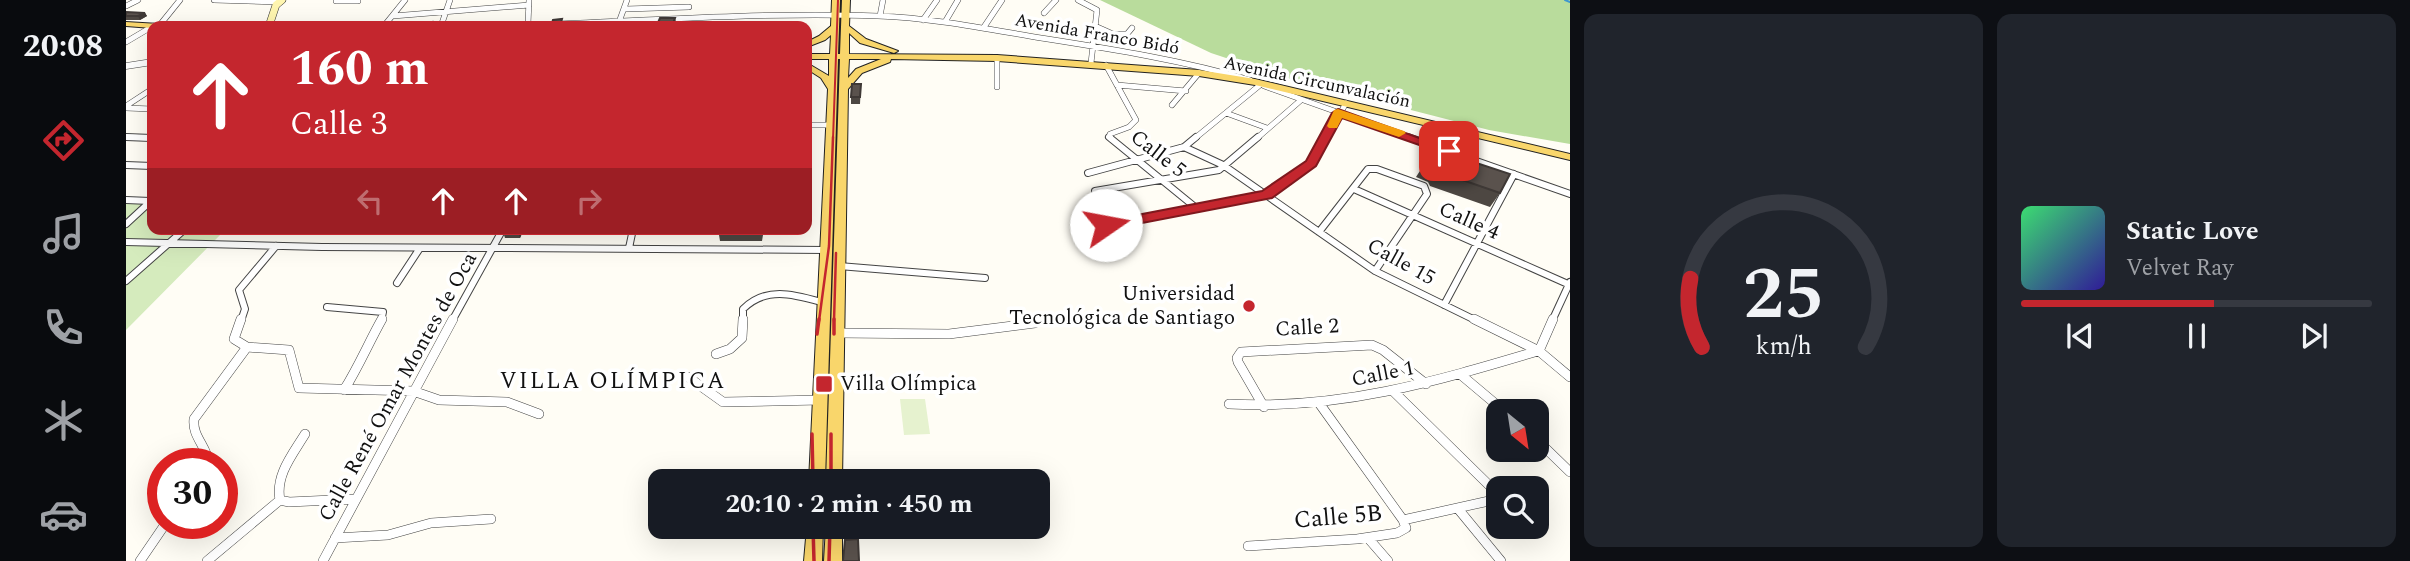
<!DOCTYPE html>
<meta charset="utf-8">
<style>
:root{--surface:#171b24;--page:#20242c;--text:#f1f3f6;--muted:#9ea1a6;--line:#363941;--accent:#c4262e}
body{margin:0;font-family:Spectral,serif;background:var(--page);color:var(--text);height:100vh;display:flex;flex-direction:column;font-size:26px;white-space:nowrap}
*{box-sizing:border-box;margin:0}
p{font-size:23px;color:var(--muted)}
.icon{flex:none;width:38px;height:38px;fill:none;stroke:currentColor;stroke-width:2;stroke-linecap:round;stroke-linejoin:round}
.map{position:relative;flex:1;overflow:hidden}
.drawer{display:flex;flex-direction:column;gap:14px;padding:14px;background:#0d0f14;width:840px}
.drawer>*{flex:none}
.hud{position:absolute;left:21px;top:21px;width:665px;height:214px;border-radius:14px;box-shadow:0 7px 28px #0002;background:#c4262e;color:#fff;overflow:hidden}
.needle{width:46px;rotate:150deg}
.buttons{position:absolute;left:1360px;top:399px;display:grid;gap:14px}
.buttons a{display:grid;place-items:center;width:63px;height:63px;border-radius:14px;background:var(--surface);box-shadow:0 7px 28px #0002;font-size:35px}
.speed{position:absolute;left:21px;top:448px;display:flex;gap:14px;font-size:35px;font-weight:700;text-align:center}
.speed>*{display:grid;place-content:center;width:91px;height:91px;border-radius:50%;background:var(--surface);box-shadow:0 7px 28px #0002;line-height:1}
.speed .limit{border:10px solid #d22;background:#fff;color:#111}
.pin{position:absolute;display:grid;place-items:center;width:60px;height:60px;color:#fff;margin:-30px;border-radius:14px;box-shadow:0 4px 10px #0006}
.me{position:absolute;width:77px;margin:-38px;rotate:78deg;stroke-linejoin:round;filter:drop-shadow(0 0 5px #0008)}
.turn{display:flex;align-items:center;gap:24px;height:147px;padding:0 28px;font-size:32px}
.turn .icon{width:91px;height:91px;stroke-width:2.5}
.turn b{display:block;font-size:49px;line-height:60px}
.lanes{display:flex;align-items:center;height:66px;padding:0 28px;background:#0003;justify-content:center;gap:35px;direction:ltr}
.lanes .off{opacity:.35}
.drawer .widget{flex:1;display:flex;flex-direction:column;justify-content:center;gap:10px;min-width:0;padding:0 24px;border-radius:14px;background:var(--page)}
.drawer .dial{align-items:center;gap:0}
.dial svg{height:182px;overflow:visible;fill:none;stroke:var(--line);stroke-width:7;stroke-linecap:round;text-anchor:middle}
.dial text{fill:var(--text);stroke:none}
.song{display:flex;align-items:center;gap:21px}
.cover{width:84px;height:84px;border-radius:10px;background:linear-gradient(135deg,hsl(140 70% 55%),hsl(250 70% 35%))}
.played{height:7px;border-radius:4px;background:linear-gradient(90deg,var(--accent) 55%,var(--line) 55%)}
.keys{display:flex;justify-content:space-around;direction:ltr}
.drawer .tiles{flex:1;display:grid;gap:14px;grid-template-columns:repeat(2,1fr)}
.trip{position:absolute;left:522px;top:469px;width:402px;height:70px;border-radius:14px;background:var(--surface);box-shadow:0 7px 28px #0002;font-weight:700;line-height:70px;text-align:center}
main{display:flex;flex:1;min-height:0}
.tab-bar{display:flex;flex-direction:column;width:126px;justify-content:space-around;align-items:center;background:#090b0e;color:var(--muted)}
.tab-bar .icon{width:49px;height:49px}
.tab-bar .on{color:var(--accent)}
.tab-bar b{font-size:32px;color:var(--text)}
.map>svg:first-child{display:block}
.green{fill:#d5ebbd}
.forest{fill:#b9dc9c}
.pitch{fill:#e6f2cf}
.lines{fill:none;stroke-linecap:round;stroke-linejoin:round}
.stream{stroke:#3f96cf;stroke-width:2}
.minor-far2-casing{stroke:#444;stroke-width:6}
.minor-far1-casing{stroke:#444;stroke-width:8}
.minor-casing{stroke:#444;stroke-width:10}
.tertiary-casing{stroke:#444;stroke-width:7}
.secondary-casing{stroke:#333;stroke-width:8}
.primary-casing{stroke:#222;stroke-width:2}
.minor-far2{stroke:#fff;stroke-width:5}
.minor-far1{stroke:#fff;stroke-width:6}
.minor{stroke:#fff;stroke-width:9}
.tertiary{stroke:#fff;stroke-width:6}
.secondary{stroke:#fff6b0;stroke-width:7}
.primary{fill:#f9d66b;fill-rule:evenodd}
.rail-far2{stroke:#c4262e;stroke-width:2}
.rail-far1{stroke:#c4262e;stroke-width:2.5}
.rail{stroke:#c4262e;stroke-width:3.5}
.wall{fill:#4d4742}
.shaded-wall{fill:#3f3936}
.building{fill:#5a524d;stroke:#3f3936;stroke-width:2}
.route{fill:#c4262e;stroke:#7f191e;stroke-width:2}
.slow{fill:#f59e0b}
.poi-dot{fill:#c4262e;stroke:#fff;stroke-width:2.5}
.labels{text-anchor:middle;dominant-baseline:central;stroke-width:7;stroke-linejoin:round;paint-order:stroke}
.far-street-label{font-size:18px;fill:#111;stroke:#fff}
.street-label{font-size:21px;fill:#111;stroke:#fff}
.poi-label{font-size:21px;fill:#111;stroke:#fff;text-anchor:end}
.neighbourhood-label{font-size:23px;letter-spacing:2px;fill:#111;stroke:#fff}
.near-street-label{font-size:24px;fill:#111;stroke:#fff}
</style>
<main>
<nav class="tab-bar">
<b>20:08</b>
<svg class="icon on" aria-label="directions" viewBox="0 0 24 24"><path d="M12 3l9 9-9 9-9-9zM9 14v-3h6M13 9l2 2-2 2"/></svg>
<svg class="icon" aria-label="music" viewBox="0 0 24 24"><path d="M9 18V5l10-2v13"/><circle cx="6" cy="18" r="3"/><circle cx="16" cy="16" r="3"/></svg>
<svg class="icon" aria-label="phone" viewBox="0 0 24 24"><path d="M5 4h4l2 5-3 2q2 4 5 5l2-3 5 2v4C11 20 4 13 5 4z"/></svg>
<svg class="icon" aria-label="climate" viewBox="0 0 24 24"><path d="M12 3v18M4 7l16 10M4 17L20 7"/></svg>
<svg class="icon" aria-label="car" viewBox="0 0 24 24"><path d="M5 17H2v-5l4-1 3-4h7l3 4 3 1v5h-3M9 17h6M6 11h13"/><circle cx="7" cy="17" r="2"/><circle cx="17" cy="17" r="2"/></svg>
</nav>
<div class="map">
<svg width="1444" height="561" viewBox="0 0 1444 561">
<rect width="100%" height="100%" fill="#fffdf5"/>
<path class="green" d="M0,198L26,199V229H100L0,330Z"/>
<path class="forest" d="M974,0H1444V144L1363,130L1160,78L1085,53Z"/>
<path class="pitch" d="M799,399L804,434L778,435L774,399Z"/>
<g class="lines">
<path class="stream" d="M1439,0L1444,2"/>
<defs>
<path id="minor-far2" d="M88,0L154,2
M952,0L971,10L965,63
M210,1H232
M0,6L12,0
M500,9L563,7
M918,13L930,0
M267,16L403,5
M754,16L757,0
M797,20L811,0
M493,22L501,0
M819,22L832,0
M402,24L403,0
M33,26L54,0
M258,26L279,0
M315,26L324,0
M390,26C510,21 631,12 752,16C807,18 861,29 915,38C985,49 1056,60 1124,80
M969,26L987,34H1001L1006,28
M858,27L876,0
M0,42L27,26
M871,58V87
M980,65L1010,120L1003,127L984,134L985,139
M991,85L1060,91
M1138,86L1287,139
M1046,105L1073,73
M0,106L26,89
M0,108L26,109
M1100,113L1141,128
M681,125H706
M0,137L26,138
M1068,139L1134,85
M1130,139L1175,100
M1200,139L1220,103"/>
<path id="minor-far1" d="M0,137L26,138
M983,137L1069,207
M1282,137L1444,194
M1058,147L1097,165L1249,271L1351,321
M0,165L26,166
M962,173L1058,147L1070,137
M1228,189L1444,285
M969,191L1093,170L1132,137
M0,200L24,201
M0,224L26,200
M980,225L1141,195L1185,164L1201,137
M1193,232L1242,169H1251L1298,186L1301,194L1249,271
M0,242L196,247L701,250
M503,248L507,229
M713,266L859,278
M0,281L59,229
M271,283L294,248
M1318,305L1388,174
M201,307L257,312L255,321
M115,321L119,309L113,290L150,246
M326,321L377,229
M617,321V309C641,285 670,295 699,303
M1426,321L1444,282"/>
<path id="minor" d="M115,319L108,339L121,347L163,350L173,388L287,391L313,400L381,402L413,414
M1348,319L1413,351L1444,377
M712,333L823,334L909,323
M1413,351L1427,319
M590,354L604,349L616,338L617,319
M1334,374L1378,411
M562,377L597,402L694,400
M218,390C233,366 242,344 256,319
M1268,392L1372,494
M1193,403L1277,520
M1103,404C1213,410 1308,382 1412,351
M1138,407L1112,362L1111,358L1115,352L1246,345L1257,350L1300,384
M179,434C167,454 149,475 154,500L163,502L228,499
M1410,439L1444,472
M83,464C81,446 66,437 68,419L121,347
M1333,510L1375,561
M209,538L262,535L305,523L365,519
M1242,538L1262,561
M1122,546L1231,539L1271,533L1280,528L1277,520L1372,499
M14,561L40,523
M81,561L154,500
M197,561L327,319"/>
<path id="tertiary" d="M0,66L26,62"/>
<path id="secondary" d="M143,26L150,5L156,0"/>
<path id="primary" d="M706,0H714L712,54H714L716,0H724L723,26L740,39L772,51L768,53L734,43L723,33V54L871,55L1073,70L1129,79L1444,154V160L1129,85L1073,76L871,61L765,59L764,62L736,73L722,89L716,481H700L714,59H712L699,481H683L702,89L695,78L681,69V63L703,76V59H681V54H704L705,35L699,40L681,47V42L693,36L705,26ZM723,59H755L730,69L722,78Z
M0,22L33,24L37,26H26V28L0,26Z
M681,527H697L696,561H678Z
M700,527H716V561H698Z"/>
</defs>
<use href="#minor-far2" class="minor-far2-casing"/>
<use href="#minor-far1" class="minor-far1-casing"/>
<use href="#minor" class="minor-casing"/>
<use href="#tertiary" class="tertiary-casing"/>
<use href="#secondary" class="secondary-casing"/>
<use href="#primary" class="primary-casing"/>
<use href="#minor-far2" class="minor-far2"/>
<use href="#minor-far1" class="minor-far1"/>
<use href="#minor" class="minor"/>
<use href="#tertiary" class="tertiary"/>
<use href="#secondary" class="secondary"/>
<use href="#primary" class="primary"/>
<path class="rail-far2" d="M707,139L712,0"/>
<path class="rail-far1" d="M693,321L703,246L707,137
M708,321L710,253"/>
<path class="rail" d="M691,334L693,319
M708,334V319
M686,434L687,481
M705,434V481
M687,527L688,561
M703,561L704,527"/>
</g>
<path class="wall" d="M0,12L19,13L21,16L14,20H0Z
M735,84L734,104H725V97Z
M1299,163L1374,193L1364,207L1304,186L1302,182L1290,177Z
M376,229H398L394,238H379Z
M592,229H638L636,241H594Z"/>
<path class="shaded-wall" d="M19,13L21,16L14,20L12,16Z
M549,18L551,26H546Z
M391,229H398L394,238Z"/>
<path class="building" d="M0,12L19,13L12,16H0Z
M534,18H549L546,26H516L517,25H531Z
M436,19L434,26H425L427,20Z
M306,22L304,26H297L298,23Z
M726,84H735L734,97H725Z
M1308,149L1384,174L1374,193L1313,172L1310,167L1299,163Z
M732,539L733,561H717L719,540Z"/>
<path class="route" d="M1212,109L1330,151L1328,154H1319L1216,118L1190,166L1146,198L980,230L973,225L980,221L1136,191L1180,161L1206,113Z"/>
<path class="slow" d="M1212,109L1278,131L1280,133L1273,137L1216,118L1211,128H1203L1201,126L1208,110Z"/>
<g class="poi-dot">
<circle cx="1123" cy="306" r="7"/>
<rect x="689" y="375" width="18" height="18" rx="3.5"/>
</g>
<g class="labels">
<g class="far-street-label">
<text transform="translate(971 34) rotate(10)">Avenida Franco Bidó</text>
<text transform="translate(1191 82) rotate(12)">Avenida Circunvalación</text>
</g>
<g class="street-label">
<text transform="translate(1032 154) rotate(38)">Calle 5</text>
<text transform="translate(1343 221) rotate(24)">Calle 4</text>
<text transform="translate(1275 262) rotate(29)">Calle 15</text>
<text transform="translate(1181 328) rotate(-3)">Calle 2</text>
<text transform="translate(1257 374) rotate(-11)">Calle 1</text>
<text transform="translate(272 387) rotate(-61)">Calle René Omar Montes de Oca</text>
</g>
<g class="poi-label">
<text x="1109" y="294">Universidad<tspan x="1109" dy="24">Tecnológica de Santiago</tspan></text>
<text x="714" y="384" text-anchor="start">Villa Olímpica</text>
</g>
<g class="neighbourhood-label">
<text x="487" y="381">VILLA OLÍMPICA</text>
</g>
<g class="near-street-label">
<text transform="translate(1212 517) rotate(-5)">Calle 5B</text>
</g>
</g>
</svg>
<div class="buttons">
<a><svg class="needle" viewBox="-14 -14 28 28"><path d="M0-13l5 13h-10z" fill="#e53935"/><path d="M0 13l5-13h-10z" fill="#9ea1a6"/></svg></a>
<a><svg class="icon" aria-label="search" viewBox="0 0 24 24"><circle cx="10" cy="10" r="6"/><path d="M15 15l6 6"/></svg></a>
</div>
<div class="speed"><div class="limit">30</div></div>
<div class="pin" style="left:1323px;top:151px;background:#d93025"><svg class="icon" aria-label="arrive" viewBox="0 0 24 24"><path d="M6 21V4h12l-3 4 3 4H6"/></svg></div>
<svg class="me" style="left:980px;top:225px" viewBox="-20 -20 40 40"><circle r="19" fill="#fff"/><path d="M0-13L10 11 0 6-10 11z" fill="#c4262e"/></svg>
<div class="trip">20:10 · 2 min · 450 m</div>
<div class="hud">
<div class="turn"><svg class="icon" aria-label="ahead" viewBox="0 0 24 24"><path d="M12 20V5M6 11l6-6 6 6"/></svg><div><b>160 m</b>Calle 3</div></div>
<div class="lanes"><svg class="icon off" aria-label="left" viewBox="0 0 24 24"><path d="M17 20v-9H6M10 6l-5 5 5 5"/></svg><svg class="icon" aria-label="ahead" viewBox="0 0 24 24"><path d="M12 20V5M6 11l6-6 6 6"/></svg><svg class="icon" aria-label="ahead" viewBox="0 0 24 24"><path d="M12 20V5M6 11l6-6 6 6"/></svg><svg class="icon off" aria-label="right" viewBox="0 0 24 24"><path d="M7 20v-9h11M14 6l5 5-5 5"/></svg></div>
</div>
</div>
<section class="drawer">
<div class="tiles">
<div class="widget dial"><svg viewBox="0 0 100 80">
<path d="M14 69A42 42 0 1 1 86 69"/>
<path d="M14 69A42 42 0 0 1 9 39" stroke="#c4262e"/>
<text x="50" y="56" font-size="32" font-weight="700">25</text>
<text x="50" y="72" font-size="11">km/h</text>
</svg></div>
<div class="widget">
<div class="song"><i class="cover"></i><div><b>Static Love</b><p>Velvet Ray</p></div></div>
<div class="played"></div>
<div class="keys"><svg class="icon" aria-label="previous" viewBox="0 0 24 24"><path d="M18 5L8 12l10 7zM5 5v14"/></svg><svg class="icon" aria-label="pause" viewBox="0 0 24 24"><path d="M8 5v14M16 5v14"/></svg><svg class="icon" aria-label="next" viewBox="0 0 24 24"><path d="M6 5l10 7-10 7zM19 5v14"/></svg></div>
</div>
</div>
</section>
</main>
